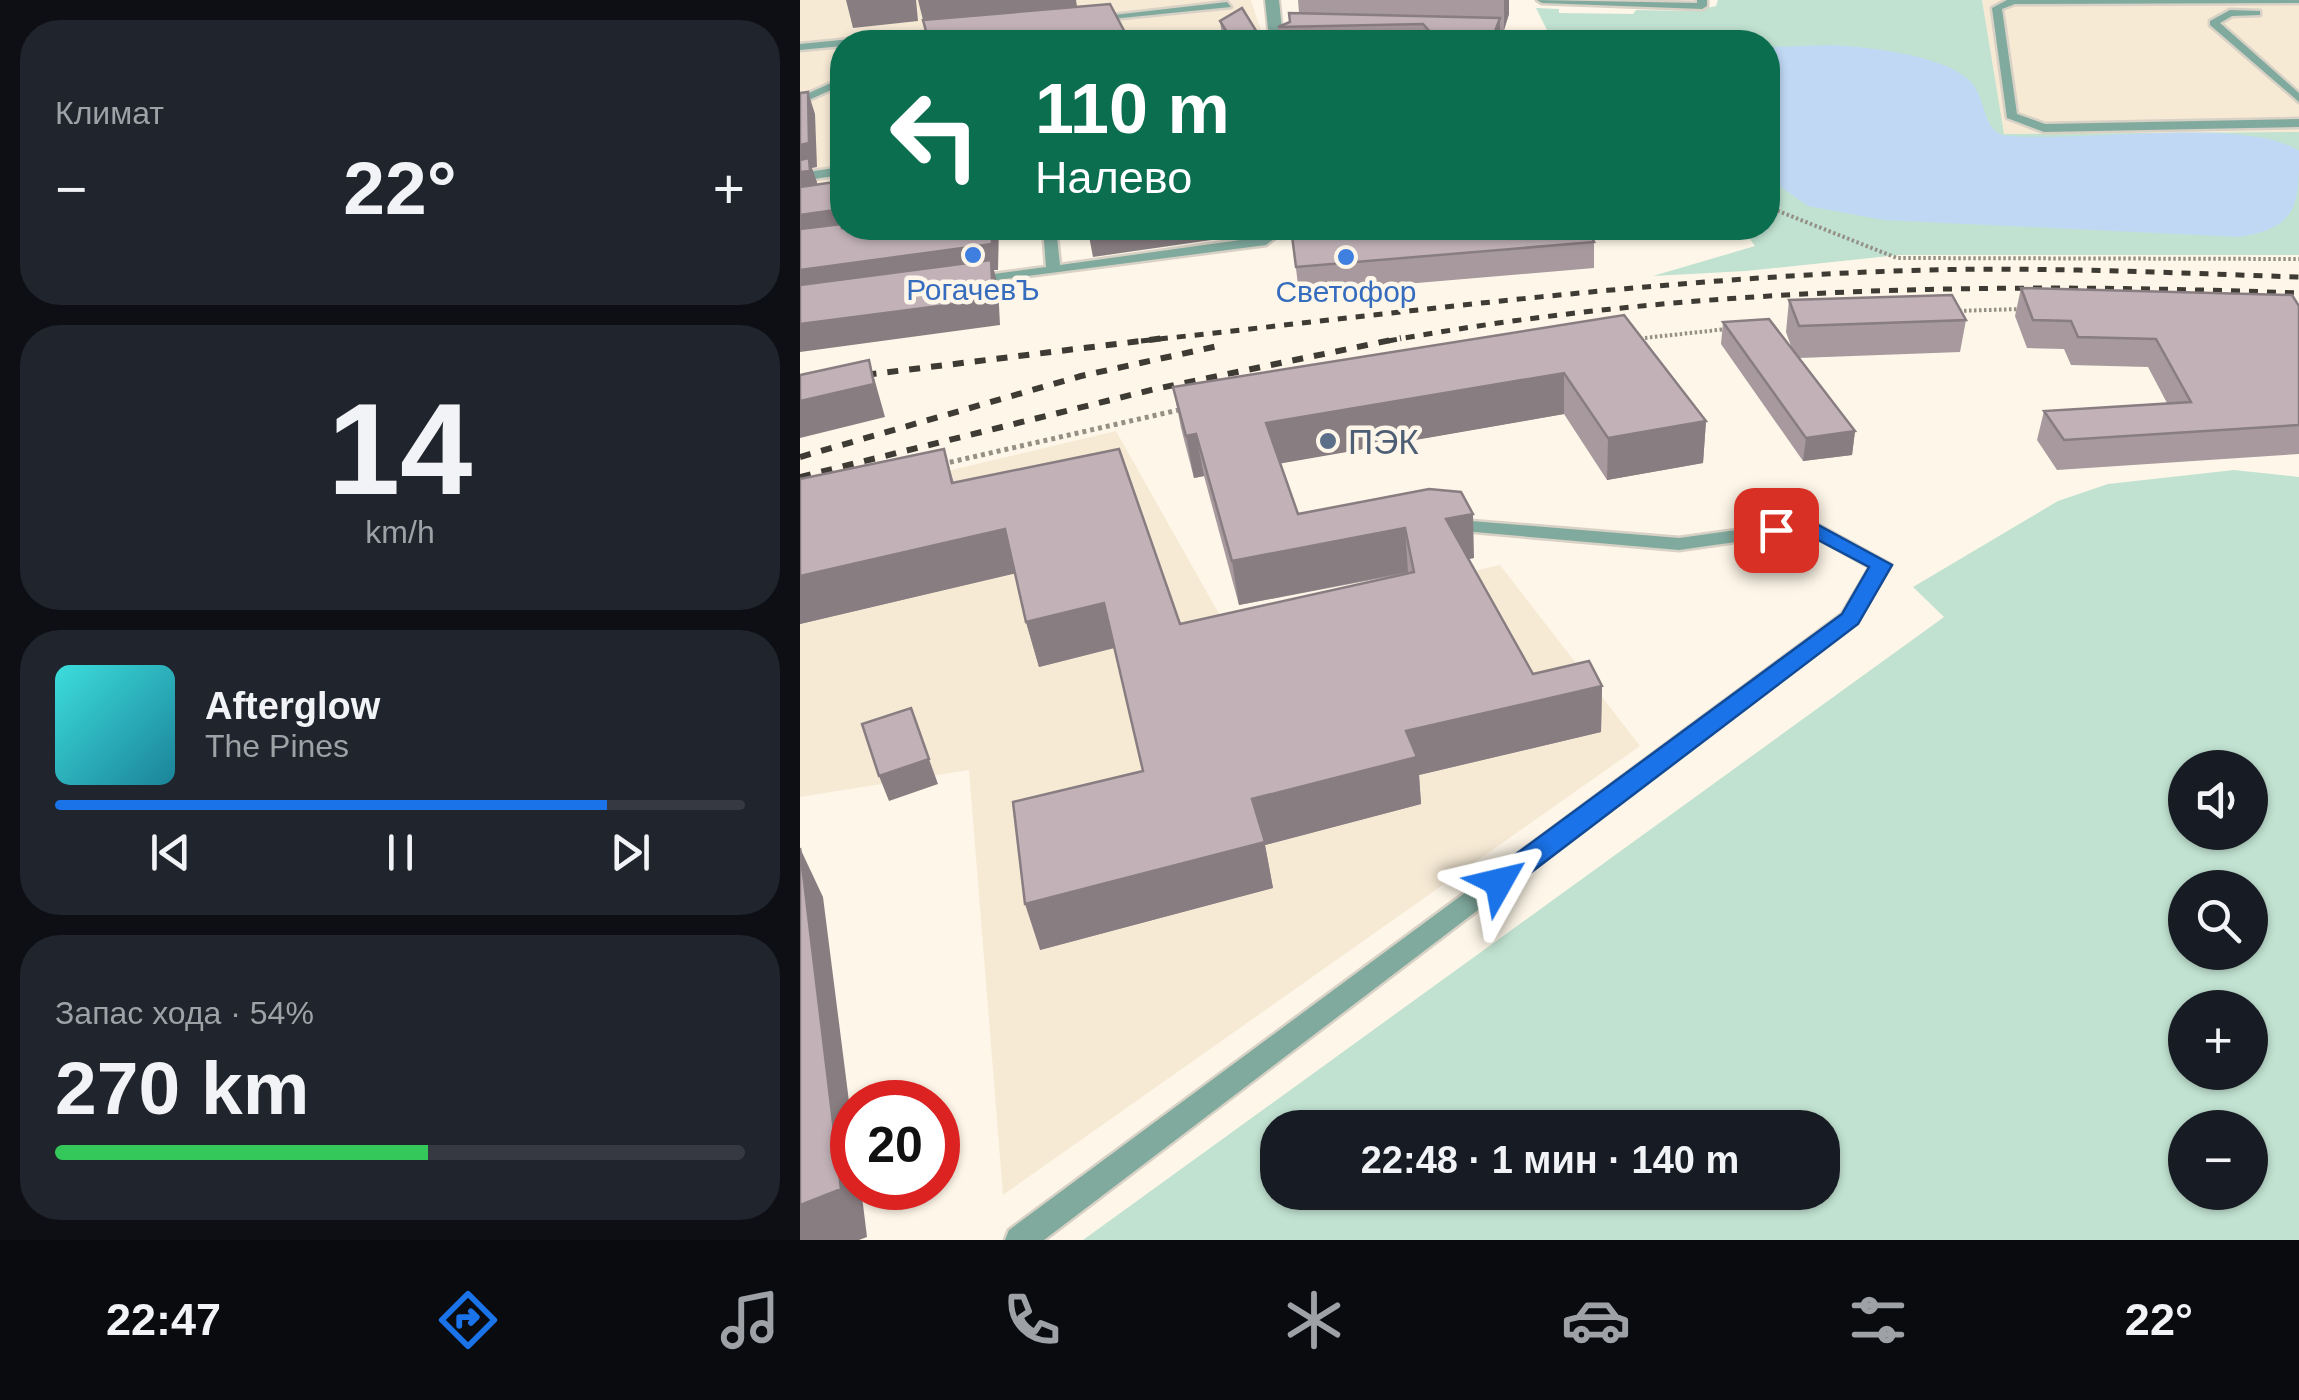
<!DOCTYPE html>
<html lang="ru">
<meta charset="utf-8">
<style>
:root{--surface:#171b24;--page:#20242c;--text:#f1f3f6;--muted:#9ea1a6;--line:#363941;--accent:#1a73e8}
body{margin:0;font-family:Helvetica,sans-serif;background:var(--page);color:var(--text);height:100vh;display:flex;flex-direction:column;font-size:38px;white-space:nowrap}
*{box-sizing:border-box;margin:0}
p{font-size:32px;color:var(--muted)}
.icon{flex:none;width:55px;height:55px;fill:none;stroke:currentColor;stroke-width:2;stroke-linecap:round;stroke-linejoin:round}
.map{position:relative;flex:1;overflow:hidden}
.sheet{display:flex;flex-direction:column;gap:20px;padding:20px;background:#0d0f14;width:800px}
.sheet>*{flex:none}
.top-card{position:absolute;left:30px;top:30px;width:950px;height:210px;border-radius:40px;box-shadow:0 2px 8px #0004;background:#0b6e4f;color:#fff;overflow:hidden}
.fabs{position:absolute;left:1368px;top:750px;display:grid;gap:20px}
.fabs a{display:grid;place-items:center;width:100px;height:100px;border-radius:50%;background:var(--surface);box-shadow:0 2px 8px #0004;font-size:50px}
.speed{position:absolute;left:30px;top:1080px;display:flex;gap:20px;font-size:50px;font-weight:700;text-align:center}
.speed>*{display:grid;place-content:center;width:130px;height:130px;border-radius:50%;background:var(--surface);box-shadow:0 2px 8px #0004;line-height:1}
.speed .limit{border:15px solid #d22;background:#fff;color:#111}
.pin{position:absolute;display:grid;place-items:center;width:85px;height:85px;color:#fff;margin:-42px;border-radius:20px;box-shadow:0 5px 15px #0006}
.me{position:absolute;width:110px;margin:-55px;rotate:53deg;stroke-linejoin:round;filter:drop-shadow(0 0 8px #0008)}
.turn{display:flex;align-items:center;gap:35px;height:210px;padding:0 40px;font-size:45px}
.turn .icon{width:130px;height:130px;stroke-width:2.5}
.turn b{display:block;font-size:70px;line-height:85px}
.big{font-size:75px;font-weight:600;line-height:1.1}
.sheet .tile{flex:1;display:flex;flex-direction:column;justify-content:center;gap:15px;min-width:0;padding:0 35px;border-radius:40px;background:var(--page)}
.sheet .dial{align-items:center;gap:0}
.dial b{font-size:130px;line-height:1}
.song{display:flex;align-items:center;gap:30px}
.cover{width:120px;height:120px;border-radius:15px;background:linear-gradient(135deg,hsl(180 70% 55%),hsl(190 70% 35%))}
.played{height:10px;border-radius:5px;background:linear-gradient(90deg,var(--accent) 80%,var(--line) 80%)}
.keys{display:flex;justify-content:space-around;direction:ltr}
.heat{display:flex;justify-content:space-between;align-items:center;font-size:55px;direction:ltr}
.charge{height:15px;border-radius:8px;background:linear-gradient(90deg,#34c759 54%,var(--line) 0)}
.trip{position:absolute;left:460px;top:1110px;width:580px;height:100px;border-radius:40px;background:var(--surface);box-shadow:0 2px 8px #0004;font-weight:600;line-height:100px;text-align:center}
.menu{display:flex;height:160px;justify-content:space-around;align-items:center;background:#090b0e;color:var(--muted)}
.menu .icon{width:70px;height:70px}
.menu .current{color:var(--accent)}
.menu b{font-size:45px;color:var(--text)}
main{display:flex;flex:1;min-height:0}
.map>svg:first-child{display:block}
.built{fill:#f6ead5}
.green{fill:#c1e2d1;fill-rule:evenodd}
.water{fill:#c0d8f4}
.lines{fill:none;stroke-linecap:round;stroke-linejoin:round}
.service-casing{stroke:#d8d1c5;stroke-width:5}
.minor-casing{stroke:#d8d1c5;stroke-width:4}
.path-far1{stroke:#959086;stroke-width:4;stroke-dasharray:2.5 2.5;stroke-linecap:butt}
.path{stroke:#959086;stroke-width:5;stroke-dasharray:4 4;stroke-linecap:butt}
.service{fill:#81aa9e;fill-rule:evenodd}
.minor{fill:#81aa9e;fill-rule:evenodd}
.rail-far1{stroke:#3e3b34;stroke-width:5;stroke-dasharray:9 9;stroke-linecap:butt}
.rail{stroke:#3e3b34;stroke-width:6;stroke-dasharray:11 11;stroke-linecap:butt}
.wall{fill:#a7999e}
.shaded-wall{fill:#887d81}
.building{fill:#c2b2b8;stroke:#887d81;stroke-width:2.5}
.route{fill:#1a73e8;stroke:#114b97;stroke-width:2.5}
.shop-dot{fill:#3f7fe0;stroke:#fef6e8;stroke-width:4}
.service-dot{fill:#5c6f8a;stroke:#fef6e8;stroke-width:4}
.labels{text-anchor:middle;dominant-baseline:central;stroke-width:9;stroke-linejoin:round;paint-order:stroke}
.far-shop-label{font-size:30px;fill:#366cbe;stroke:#fef6e8}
.service-label{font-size:35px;fill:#4e5e75;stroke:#fef6e8;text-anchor:start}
</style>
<main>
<section class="sheet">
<div class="tile"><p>Климат</p>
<div class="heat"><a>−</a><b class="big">22°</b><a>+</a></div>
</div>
<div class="tile dial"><b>14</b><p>km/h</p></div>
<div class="tile">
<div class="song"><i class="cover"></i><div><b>Afterglow</b><p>The Pines</p></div></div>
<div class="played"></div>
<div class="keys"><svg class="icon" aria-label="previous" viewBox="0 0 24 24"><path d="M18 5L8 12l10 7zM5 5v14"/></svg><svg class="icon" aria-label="pause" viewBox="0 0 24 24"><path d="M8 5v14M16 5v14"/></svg><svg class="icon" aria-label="next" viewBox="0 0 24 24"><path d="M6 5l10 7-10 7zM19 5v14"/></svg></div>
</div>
<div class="tile"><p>Запас хода · 54%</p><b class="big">270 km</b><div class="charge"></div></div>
</section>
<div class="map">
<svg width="1499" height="1240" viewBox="0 0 1499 1240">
<rect width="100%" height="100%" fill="#fef6e8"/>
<path class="built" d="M0,0H451L460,28L469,42H42V181L0,186Z
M1182,0H1499V132L1203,134Z
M316,431L427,628L700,565L840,746L203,1195L169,770L0,797V506Z"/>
<path class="green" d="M918,0H1182L1204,134L1499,132V255H1099L946,271L853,276L955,246L942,228H968V42H769L765,39L752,40L736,8L759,9V13L833,14L836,10L892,11L916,6Z
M1434,470L1499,477V1240H283L1144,617L1113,587L1258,501L1308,484ZM1385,768H1450V832H1385ZM1385,888H1450V952H1385ZM1385,1008H1450V1072H1385ZM478,1128H1022V1192H478ZM1385,1128H1450V1192H1385Z"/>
<path class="water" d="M1032,45C1067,47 1148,55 1172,83C1185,98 1183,128 1202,135C1274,144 1446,115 1499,151C1499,204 1499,228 1439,237L1083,220L1008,206L968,178V47Z"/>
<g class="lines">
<defs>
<path id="service" d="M737,0L897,3V0H907V6L902,9L742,3Z
M1207,0H1499V3L1215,4L1202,9L1217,114L1245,124L1499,119V127L1244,132L1207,118L1192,8Z
M427,2L431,7L292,21L287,18Z
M1430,10L1460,11V15L1432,16L1420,23L1499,93V102L1410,25V21Z
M153,29L157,30V34L42,42V46L0,50V44Z
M42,78V85L0,104V97Z
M42,167V175L0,181V173Z
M243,228H256L260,265L462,237L473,228H488L466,245L166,284V278L171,277L246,267Z
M647,519L879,538L1009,520L1091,565L1057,622L244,1240H205L209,1230L1042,614L1070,567L1006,532L879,550L640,529L638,525L640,521Z"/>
<path id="minor" d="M465,0H479L482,29L490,42H476L468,29Z"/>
</defs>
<use href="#service" class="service-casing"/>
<use href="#minor" class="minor-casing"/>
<path class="path-far1" d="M968,207L1097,258L1499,259
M1154,311L1221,309
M835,339L927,329"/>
<path class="path" d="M835,339L840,338
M142,464L383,409"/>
<use href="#service" class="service"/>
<use href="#minor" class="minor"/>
<path class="rail-far1" d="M341,341C602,313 864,277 1127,270C1251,267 1375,273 1499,277
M588,341C888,286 1195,282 1499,293"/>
<path class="rail" d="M0,383L365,338
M0,457L281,376L418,346
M0,477L355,389L601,338"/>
</g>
<path class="wall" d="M498,0H709V14L704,30H700V42H468H479L478,27L490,22L499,13Z
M420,21L463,42H423Z
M491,228L794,242V268L499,293Z
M1221,288L1499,306V454L1257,470L1237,440L1244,411L1367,403L1348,367L1271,365L1264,349L1227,348L1215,316Z
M989,300L1166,320L1160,352L999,358L1055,431L1052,455L1003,461L921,344L923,322L992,349L986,332Z
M824,315L906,421L903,463L807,480L764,414L480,463L498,514L629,489L674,558L668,559L733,674L802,686L801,732L619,775L621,804L465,845L473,888L240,950L343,771L314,648L239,667L226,622L215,573L0,624V479L144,449L154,483L380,624L608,573L439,605L404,476L394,478L381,428L373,387Z"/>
<path class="shaded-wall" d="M46,0H116L118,21L53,28Z
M118,0H276L278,13L125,28Z
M704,0H709V14L704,30Z
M700,18V42H691Z
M8,92L15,114L17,167L12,168L17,182V195L0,198V145Z
M42,209V228L0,241V215Z
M192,228H199L198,270H194L198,286L200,325L0,352V270Z
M317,228H460L453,234L293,257L288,231Z
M69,360L85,417L0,438V401Z
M764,373V414L472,465L466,423Z
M906,421L903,463L807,480L808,438Z
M1055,431L1052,455L1003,461L1006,438Z
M396,434L404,476L394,478L386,436Z
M673,514L674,558L648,563L646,519Z
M605,528L608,572L439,605L432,561Z
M205,529L217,573L0,624V576Z
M304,603L314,648L239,667L226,622Z
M802,686L801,732L619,775L621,804L465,845L473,888L240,950L225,904L606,731Z
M129,759L138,784L89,801L79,776Z
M0,848L23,897L52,1125V1188H61L67,1237L59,1240H0Z"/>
<path class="building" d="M310,4L330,42H129L123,20Z
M442,8L463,42H433L420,21Z
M489,13L700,18L691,42H639L623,24L478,27L490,22Z
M474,35L480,42H468Z
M8,92L9,143L0,145V93Z
M9,158L10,171L0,172V160Z
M42,181V209L0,215V187Z
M42,224V228H192V244L0,270V229Z
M288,228H317L288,231Z
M491,228H787L794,242L496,267Z
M191,260L193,299L0,324V285Z
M1221,288L1492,295L1499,306V425L1264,440L1244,411L1391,402L1356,339L1278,337L1271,321L1233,320Z
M1152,295L1166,320L999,326L989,300Z
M824,315L906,421L808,438L764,373L466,423L498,514L629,489L661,492L673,514L646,519L733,674L789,661L802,686L606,731L617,757L452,799L465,842L225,904L213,802L343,771L304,603L226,622L205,529L0,576V479L144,449L152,483L319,449L380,624L614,572L605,528L432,561L396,434L386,436L373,387Z
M969,319L1055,431L1006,438L923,322Z
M69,360L74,384L0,401V375Z
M111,708L129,759L79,776L62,724Z
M0,848L41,1189L0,1205Z"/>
<path class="route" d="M1009,520L1092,565L1058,624L709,889L699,892L689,889L685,882L689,874L1042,614L1069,567L1005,533L976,537L966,530L976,524Z"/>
<g class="shop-dot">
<circle cx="173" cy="255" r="10"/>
<circle cx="546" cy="257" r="10"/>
</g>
<circle class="service-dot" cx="528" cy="441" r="10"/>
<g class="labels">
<g class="far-shop-label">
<text x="173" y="289">РогачевЪ</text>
<text x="546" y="291">Светофор</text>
</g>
<g class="service-label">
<text x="548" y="441">ПЭК</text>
</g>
</g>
</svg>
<div class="fabs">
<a><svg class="icon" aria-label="sound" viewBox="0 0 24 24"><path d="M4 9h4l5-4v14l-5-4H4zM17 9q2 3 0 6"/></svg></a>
<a><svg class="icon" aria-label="search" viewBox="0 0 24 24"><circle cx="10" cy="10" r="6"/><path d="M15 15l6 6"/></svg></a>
<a>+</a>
<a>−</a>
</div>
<div class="speed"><div class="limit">20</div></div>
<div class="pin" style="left:976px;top:530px;background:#d93025"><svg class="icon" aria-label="arrive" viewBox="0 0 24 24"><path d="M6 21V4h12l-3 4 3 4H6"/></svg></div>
<svg class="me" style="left:699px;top:882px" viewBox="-20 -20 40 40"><path d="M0-17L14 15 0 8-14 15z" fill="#1a73e8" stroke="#fff" stroke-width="4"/></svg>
<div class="trip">22:48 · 1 мин · 140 m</div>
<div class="top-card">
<div class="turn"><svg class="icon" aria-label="left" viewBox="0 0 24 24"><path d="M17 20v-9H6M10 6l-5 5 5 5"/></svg><div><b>110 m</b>Налево</div></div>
</div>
</div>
</main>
<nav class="menu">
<b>22:47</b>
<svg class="icon current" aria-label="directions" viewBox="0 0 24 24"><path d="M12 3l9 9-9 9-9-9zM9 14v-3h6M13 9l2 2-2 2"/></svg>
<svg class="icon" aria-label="music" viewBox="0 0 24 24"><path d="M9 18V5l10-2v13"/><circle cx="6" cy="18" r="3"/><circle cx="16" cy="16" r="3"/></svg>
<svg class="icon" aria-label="phone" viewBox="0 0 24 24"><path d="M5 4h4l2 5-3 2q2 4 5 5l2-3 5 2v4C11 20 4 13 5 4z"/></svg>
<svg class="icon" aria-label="climate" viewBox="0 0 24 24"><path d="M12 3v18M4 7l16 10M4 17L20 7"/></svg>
<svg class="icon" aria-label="car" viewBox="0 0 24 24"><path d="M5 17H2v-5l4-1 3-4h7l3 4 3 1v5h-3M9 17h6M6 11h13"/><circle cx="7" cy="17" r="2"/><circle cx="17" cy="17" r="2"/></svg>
<svg class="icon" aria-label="filters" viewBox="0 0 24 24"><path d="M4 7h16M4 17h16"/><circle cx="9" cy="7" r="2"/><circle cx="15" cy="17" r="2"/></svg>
<b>22°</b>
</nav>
